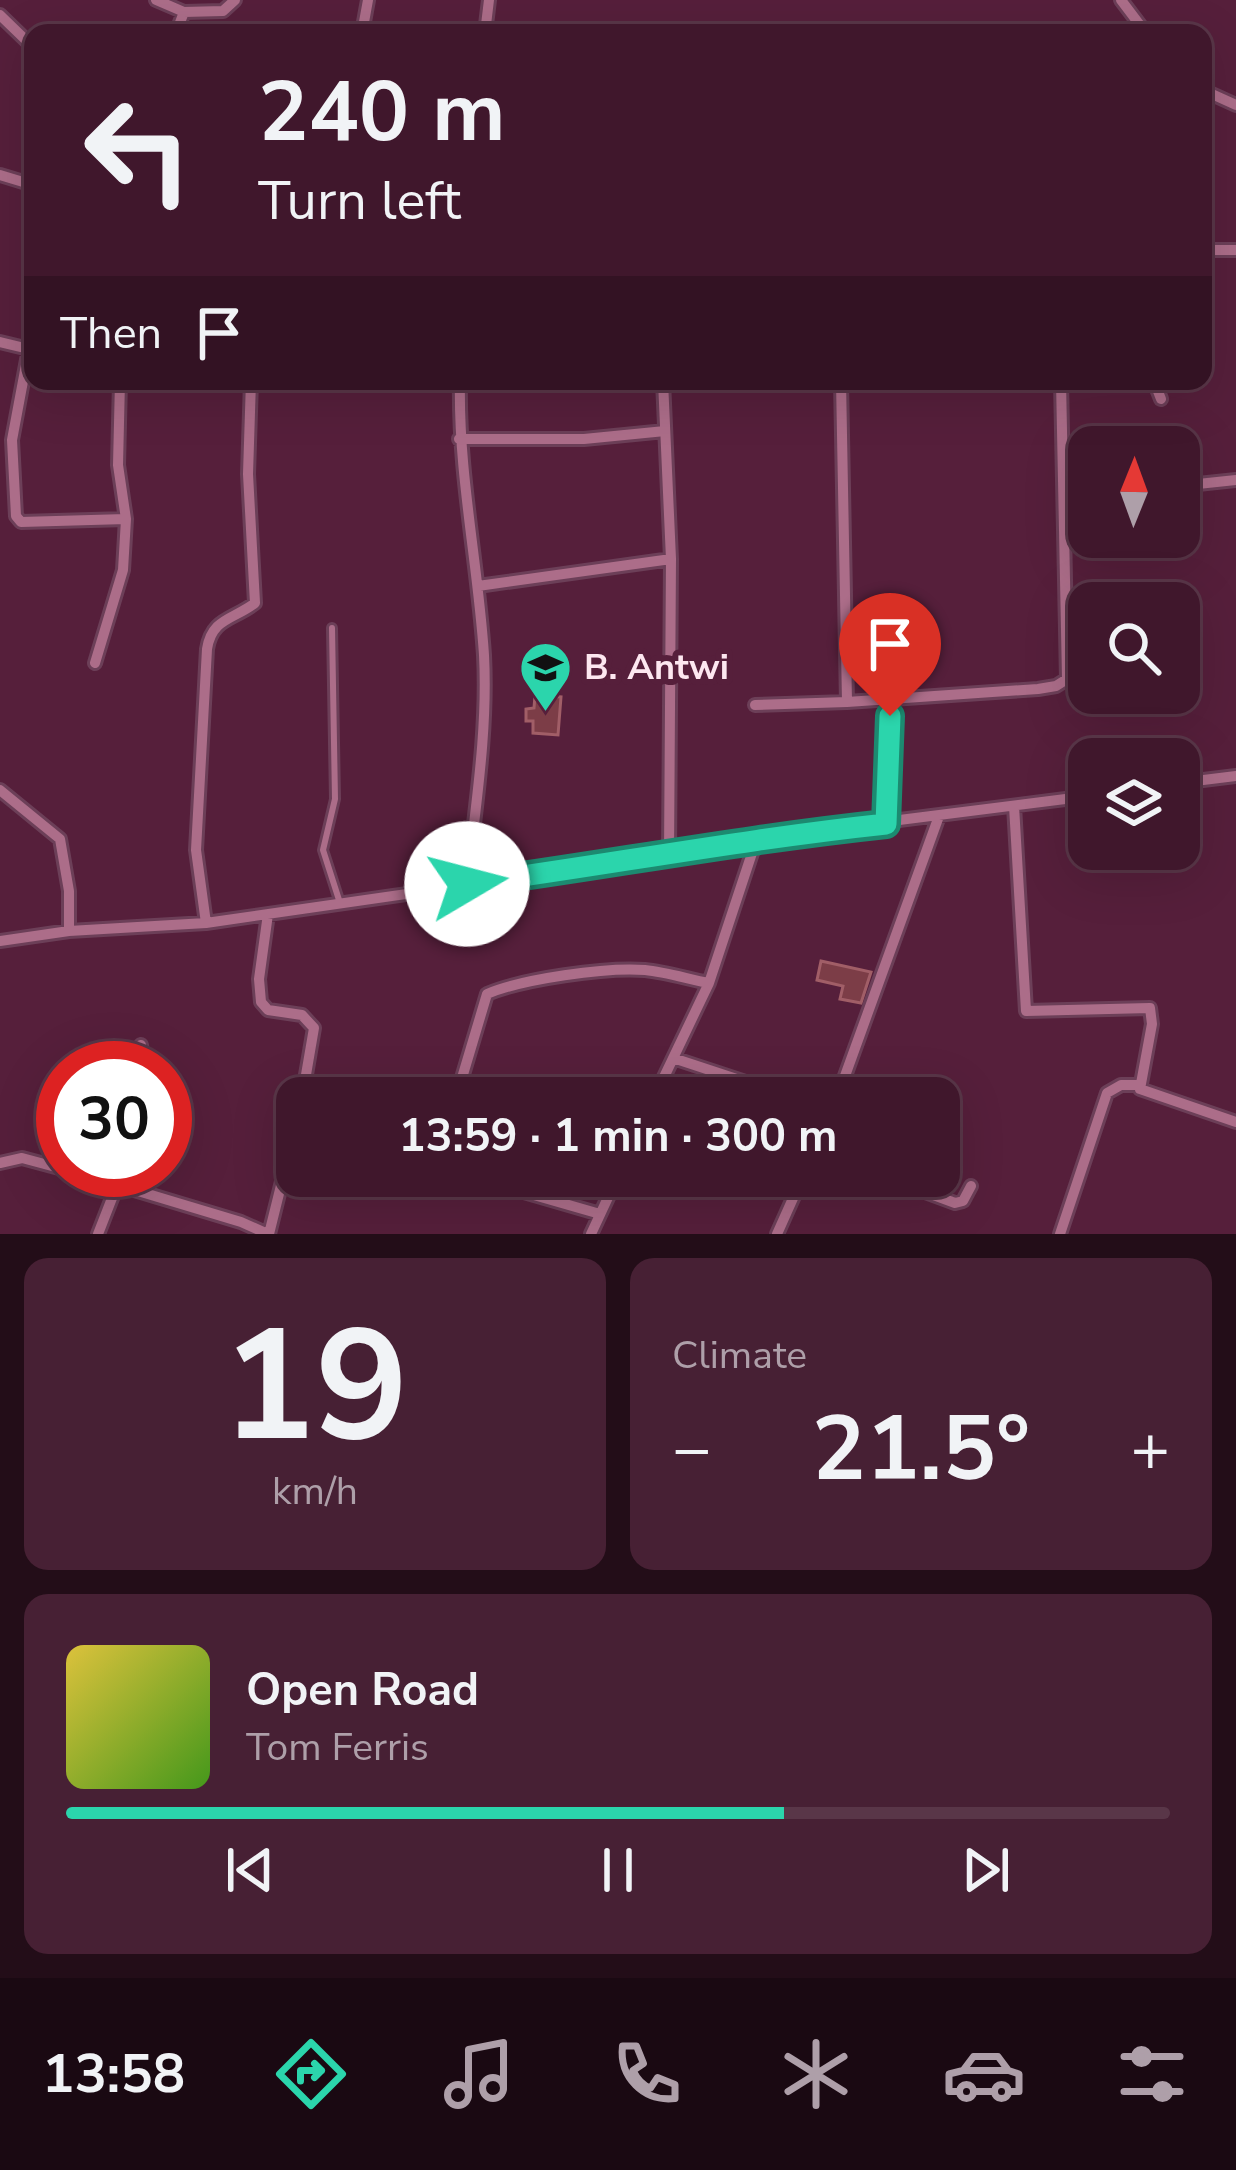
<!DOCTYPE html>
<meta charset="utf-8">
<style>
:root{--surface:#40172c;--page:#472034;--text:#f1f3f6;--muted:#ae9fa9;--line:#593648;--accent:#2bd5ac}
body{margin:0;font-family:"Nunito Sans",sans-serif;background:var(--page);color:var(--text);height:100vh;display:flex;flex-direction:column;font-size:45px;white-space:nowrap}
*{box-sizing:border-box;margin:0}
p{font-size:39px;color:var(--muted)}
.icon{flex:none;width:66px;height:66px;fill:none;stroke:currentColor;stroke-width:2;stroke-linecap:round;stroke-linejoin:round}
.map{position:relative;height:1234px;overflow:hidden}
.side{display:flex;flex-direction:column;gap:24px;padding:24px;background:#230d18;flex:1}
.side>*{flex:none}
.guide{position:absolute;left:24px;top:24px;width:1188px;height:366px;border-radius:24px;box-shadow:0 12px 48px #0002,0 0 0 3px var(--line);background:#40172c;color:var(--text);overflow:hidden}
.needle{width:78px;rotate:1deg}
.tools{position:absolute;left:1068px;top:426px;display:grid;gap:24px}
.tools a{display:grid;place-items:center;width:132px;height:132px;border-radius:24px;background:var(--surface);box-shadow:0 12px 48px #0002,0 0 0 3px var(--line);font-size:60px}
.speed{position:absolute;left:36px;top:1041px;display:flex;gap:24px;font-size:60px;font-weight:700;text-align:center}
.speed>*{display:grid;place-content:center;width:156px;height:156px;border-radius:50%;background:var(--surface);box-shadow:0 12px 48px #0002,0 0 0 3px var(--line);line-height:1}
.speed .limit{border:18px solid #d22;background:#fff;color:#111}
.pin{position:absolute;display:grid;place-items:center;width:102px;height:102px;color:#fff;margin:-123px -51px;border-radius:50% 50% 50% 0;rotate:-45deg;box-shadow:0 0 12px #0007}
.pin .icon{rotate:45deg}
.me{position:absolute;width:132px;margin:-66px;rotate:82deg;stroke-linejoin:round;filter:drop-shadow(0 0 9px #0008)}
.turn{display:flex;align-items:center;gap:42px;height:252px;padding:0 36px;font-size:54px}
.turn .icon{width:156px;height:156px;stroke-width:2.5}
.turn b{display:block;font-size:84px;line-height:102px}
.then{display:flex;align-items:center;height:114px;padding:0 36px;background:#0003;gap:24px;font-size:45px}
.big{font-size:90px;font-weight:700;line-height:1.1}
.side .widget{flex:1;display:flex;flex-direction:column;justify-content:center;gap:18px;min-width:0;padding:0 42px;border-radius:24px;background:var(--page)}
.side .dial{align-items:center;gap:0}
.dial b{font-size:156px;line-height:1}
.song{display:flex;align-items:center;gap:36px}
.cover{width:144px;height:144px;border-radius:18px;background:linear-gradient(135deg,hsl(50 70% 55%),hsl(100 70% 35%))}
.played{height:12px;border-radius:6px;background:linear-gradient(90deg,var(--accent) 65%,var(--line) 65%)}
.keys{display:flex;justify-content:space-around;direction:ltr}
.heat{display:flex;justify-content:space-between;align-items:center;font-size:66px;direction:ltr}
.side .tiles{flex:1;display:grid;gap:24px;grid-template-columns:1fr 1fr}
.widget:last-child{grid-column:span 2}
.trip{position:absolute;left:276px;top:1077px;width:684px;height:120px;border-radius:24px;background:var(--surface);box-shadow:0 12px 48px #0002,0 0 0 3px var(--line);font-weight:700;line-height:120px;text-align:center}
.tab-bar{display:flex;height:192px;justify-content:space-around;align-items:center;background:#1a0912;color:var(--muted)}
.tab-bar .icon{width:84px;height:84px}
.tab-bar .selected{color:var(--accent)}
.tab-bar b{font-size:54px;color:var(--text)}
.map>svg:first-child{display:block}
.building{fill:#7c3d47;stroke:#a15e67;stroke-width:3}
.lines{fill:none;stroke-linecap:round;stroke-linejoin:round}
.lane-casing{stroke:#6c3f58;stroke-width:12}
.street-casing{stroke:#6c3f58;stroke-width:16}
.lane{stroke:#ac6d89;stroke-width:6}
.street{stroke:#ac6d89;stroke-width:10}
.route-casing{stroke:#1c8a70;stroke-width:30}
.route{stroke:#2bd5ac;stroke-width:21}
.labels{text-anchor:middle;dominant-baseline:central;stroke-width:12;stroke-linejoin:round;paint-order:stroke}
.poi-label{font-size:36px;font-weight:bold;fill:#fde7f0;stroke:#561f3b;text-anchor:start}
</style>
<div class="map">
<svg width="1236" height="1234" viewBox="0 0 1236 1234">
<rect width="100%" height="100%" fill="#561f3b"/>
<path class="building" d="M535,695L561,697L558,735L533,733V721H526V709L534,708Z
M821,961L871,972L861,1003L840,999L843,986L817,980Z"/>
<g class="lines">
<defs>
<path id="lane" d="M332,628L335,799L323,850L340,903"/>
<path id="street" d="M156,0L184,12L223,11L235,0
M1121,0L1146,33
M0,15L33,47
M176,33L184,12
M362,33L368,0
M485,33L489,0
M1203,90L1236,105
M0,175L33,185
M1203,250H1236
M0,342L33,350
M29,349L12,440L16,516L21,522L126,519
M460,381C458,473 478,563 484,655C488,732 475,809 467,884
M663,381L671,559L669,856
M841,381L847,702L1038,689L1056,686L1067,679L1061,381
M1154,381L1161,399
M459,439H584L665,431
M1179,486L1236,480
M1065,497L1089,495
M478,586L671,559
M95,663L123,570L126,519L118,465L120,381
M755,705L847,702
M1179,783L1236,776
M0,790L60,839L69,891V931
M1014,806L1026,1011L1150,1008L1152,1024L1140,1089L1236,1122
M886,824L890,700
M268,914L259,979L261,1002L268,1010L302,1015L314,1028L302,1098
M206,923L196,850L207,649C212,618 233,620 255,603L248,474L251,381
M0,941L69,931L206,923L669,856L757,838L1089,796
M141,1045L144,1068
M673,1058L758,1086L822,1098
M456,1098L487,994C522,979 606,967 645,970C666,972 688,979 709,983
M654,1098L709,983L757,838
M837,1098L939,816
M0,1163L22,1158L63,1169
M68,1170L241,1222L268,1234
M468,1176L600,1214
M882,1176L955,1203L963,1201L971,1186
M98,1234L123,1170
M269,1234L297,1121
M591,1234L618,1176
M777,1234L803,1176
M1060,1234L1107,1093L1121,1085H1138"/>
</defs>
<use href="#lane" class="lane-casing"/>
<use href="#street" class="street-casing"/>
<use href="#lane" class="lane"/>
<use href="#street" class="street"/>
</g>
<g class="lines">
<defs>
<path id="route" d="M467,884C607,865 745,839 886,824L890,716"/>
</defs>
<use href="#route" class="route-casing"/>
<use href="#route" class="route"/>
</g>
<defs>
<symbol id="school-pin" viewBox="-11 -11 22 30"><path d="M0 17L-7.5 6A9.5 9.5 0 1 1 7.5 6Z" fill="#2bd5ac" stroke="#561f3b"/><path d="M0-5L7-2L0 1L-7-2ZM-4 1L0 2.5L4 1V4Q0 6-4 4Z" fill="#111"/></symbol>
</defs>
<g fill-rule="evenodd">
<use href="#school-pin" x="516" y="638" width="59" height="81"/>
</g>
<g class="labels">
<g class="poi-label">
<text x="584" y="667">B. Antwi</text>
</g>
</g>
</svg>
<div class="tools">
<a><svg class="needle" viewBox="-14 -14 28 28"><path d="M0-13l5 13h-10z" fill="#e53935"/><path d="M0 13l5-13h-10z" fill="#ae9fa9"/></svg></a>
<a><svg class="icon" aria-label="search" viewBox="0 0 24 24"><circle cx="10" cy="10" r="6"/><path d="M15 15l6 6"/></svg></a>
<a><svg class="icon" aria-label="layers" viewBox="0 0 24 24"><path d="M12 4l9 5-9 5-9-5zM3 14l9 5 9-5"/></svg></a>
</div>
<div class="speed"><div class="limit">30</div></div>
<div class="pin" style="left:890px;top:716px;background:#d93025"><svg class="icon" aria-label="arrive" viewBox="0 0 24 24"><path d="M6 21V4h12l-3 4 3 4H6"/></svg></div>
<svg class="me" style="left:467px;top:884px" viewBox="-20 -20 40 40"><circle r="19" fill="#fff"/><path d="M0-13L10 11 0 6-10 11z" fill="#2bd5ac"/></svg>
<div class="trip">13:59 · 1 min · 300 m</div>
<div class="guide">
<div class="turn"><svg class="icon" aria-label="left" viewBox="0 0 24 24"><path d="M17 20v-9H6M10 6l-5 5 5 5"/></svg><div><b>240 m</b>Turn left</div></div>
<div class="then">Then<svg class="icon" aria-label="arrive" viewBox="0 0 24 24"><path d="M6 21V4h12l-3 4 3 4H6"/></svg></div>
</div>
</div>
<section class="side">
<div class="tiles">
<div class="widget dial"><b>19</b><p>km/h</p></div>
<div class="widget"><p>Climate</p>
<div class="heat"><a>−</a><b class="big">21.5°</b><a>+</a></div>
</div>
<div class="widget">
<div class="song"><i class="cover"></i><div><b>Open Road</b><p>Tom Ferris</p></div></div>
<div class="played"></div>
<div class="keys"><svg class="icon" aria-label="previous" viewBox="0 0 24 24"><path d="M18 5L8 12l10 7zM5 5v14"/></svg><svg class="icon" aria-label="pause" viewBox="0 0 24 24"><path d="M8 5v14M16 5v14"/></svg><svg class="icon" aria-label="next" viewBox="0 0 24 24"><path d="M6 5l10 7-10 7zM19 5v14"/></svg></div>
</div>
</div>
</section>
<nav class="tab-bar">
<b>13:58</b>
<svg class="icon selected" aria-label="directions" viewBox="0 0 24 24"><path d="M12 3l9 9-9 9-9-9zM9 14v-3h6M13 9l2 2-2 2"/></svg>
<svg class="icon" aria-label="music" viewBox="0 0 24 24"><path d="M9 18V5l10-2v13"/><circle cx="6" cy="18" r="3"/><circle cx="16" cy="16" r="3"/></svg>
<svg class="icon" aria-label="phone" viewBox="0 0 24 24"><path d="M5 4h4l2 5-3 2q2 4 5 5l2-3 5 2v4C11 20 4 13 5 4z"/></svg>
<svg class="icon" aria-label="climate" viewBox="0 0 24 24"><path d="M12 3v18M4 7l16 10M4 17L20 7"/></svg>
<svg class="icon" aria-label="car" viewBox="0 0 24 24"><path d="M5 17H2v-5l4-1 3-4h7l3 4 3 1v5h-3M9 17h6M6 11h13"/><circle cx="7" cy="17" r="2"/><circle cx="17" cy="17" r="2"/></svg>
<svg class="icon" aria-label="filters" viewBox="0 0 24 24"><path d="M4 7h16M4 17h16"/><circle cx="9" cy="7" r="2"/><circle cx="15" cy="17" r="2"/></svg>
</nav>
